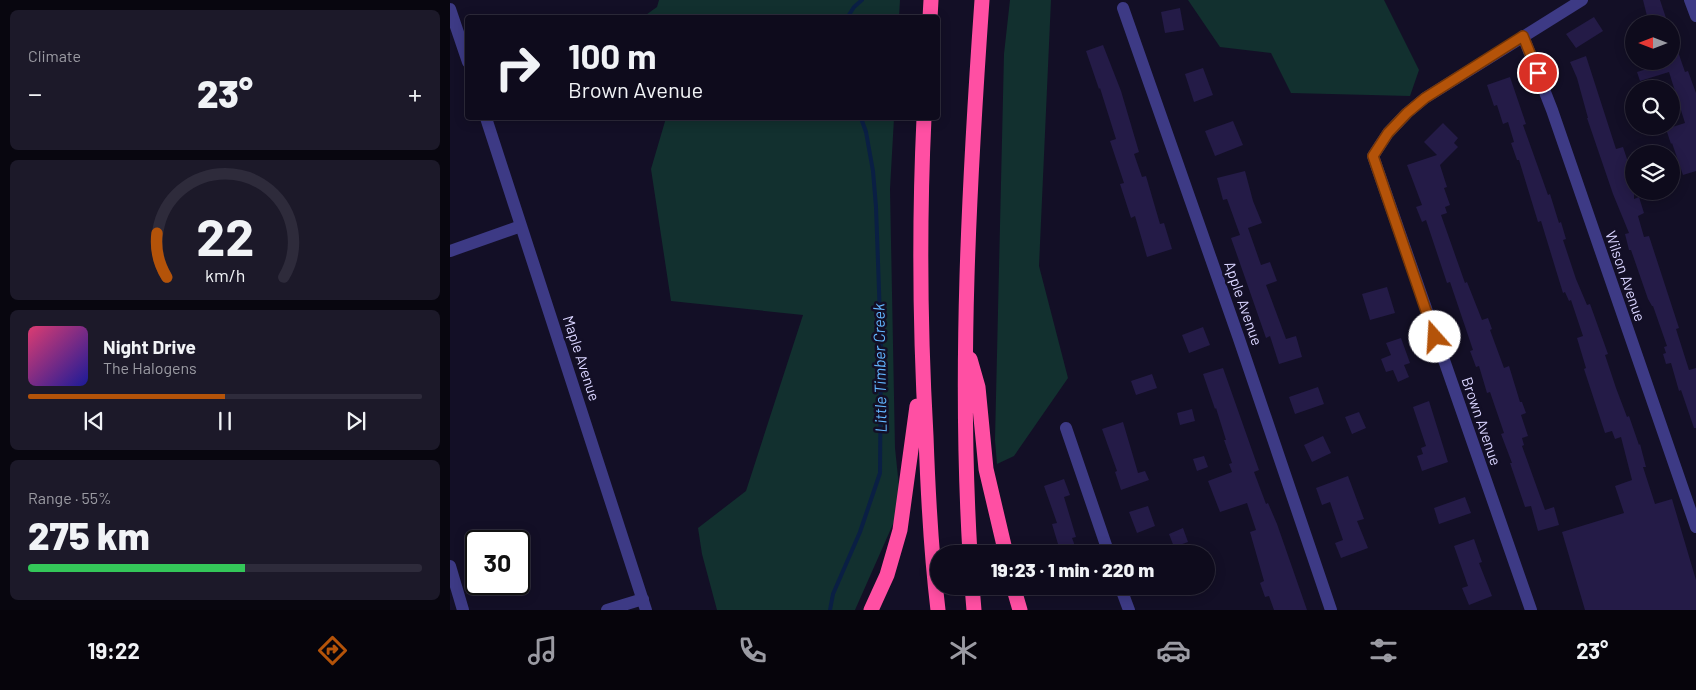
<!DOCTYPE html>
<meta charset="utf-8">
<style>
:root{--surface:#0e0b1c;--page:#1c1929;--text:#f1f3f6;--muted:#9b9ba3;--line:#2e2b3b;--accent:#b45309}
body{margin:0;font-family:Barlow,sans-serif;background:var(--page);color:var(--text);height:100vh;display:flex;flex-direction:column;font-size:19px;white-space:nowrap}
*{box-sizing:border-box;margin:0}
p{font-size:16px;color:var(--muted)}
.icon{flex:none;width:28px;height:28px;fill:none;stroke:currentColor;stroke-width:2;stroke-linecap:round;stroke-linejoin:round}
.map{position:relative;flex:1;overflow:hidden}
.panel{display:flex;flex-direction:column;gap:10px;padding:10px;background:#08060f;width:450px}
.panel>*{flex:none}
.banner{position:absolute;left:15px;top:15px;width:475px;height:105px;border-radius:5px;box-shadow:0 2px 12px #0003,0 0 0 1px var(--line);background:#0e0b1c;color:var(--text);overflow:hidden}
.needle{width:32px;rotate:270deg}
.controls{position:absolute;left:1175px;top:15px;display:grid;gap:10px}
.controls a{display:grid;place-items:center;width:55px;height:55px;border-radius:50%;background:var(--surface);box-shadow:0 2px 12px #0003,0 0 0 1px var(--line);font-size:25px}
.speed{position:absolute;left:15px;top:530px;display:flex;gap:10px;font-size:25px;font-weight:700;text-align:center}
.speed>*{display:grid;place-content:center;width:65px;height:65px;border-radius:50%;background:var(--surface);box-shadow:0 2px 12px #0003,0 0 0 1px var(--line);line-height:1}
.speed .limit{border:2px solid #111;border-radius:8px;background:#fff;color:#111}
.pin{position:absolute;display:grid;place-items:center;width:42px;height:42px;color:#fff;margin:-21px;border:2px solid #fff;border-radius:50%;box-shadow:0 1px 5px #0007}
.me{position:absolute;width:55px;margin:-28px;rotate:341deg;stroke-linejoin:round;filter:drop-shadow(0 0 4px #0008)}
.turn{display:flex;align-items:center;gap:18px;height:105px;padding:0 20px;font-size:22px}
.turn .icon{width:65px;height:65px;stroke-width:2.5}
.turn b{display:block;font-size:35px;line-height:42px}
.big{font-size:38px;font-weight:800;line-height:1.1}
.panel .tile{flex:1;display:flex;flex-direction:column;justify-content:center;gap:8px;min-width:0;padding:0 18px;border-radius:8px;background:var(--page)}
.panel .dial{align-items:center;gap:0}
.dial svg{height:130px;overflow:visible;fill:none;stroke:var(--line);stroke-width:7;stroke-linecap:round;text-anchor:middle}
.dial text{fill:var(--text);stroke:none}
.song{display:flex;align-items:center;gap:15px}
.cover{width:60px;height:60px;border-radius:8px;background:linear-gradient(135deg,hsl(340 70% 55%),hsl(240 70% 35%))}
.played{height:5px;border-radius:2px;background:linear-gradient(90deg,var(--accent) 50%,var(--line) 50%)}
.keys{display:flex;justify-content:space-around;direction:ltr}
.heat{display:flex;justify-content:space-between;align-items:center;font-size:28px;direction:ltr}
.charge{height:8px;border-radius:4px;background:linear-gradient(90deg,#34c759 55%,var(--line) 0)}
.trip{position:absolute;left:480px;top:545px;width:285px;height:50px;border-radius:25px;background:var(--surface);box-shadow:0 2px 12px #0003,0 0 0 1px var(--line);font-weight:800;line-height:50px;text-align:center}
.tab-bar{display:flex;height:80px;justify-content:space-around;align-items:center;background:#06040b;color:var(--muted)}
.tab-bar .icon{width:35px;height:35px}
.tab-bar .current{color:var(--accent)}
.tab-bar b{font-size:22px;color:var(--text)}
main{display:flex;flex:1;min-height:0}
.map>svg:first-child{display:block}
.green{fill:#12302f}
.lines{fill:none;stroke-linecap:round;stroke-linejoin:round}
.stream{stroke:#0a1f44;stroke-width:4}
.building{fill:#241b47}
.minor{stroke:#3d3a85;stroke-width:12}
.highway{stroke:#ff4fa3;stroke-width:15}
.route-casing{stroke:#753606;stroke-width:12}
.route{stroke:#b45309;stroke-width:9}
.labels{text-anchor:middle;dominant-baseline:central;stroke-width:5;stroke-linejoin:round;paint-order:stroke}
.street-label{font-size:15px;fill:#d9d4ff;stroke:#130f26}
.water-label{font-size:16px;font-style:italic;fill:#62b6ff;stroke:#130f26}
</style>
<main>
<section class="panel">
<div class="tile"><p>Climate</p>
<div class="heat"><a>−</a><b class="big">23°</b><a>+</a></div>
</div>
<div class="tile dial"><svg viewBox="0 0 100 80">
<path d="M14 69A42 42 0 1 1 86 69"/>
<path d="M14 69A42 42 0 0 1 8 42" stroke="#b45309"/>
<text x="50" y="56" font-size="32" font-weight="700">22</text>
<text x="50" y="72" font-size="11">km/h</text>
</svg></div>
<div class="tile">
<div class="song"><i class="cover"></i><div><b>Night Drive</b><p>The Halogens</p></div></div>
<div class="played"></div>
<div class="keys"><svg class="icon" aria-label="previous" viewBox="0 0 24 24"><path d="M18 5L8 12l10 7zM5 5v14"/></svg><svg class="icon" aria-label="pause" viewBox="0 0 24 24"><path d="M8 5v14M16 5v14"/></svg><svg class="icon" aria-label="next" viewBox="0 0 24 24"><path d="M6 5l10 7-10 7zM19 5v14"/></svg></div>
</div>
<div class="tile"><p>Range · 55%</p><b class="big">275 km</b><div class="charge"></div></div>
</section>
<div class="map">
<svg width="1246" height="610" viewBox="0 0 1246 610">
<rect width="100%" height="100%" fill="#130f26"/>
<path class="green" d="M209,0H450L449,17H193L207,7Z
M560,0H601L589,266L618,378L564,456L547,464L545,440L554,54Z
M738,0H934L969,70L960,96L841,93L821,53L770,47Z
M216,118H444L440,189L445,448L451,506L405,610H267L252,554L248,528L296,491L353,315L221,301L201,169Z"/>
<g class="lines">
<path class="stream" d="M397,18L404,7L412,0
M380,610L383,594L410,532L430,473L431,345L426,207L423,171L416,132L411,118"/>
</g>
<path class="building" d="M1193,0H1210L1218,24H1199Z
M730,8L734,30L715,33L711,12Z
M1144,17L1153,31L1126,48L1116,34Z
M1221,37H1223L1235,72L1238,71L1246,93V171L1233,175L1222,143L1221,144L1216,129L1235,123L1219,72L1190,81L1187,72L1213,64L1212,61H1221Z
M653,45L671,91L689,152L684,154L692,177L696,176L710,224L714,223L722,249L697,257L685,216L681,218L670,184L674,183L660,141L666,139L650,88L649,89L636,51Z
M1136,56L1166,149L1173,147L1184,180V199L1189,197L1194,213L1188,216L1194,237L1199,236L1229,328L1226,329L1239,370L1246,368V428H1244L1231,390L1229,391L1221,363L1216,364L1213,354L1216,353L1214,347L1217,346L1203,306H1202L1198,299L1181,250H1179L1175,234L1179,233L1163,194L1137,118H1138L1127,78L1120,62Z
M753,68L763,95L744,102L735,74Z
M1060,77L1076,124L1073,125L1098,195L1100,194L1109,223L1111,222L1116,239L1113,240L1126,279L1137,305L1140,304L1158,354L1155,355L1166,388L1177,417L1179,416L1189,445L1190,444L1196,467H1193L1205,504L1222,499L1246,580V610H1135L1112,532L1174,513L1165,486L1182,480L1171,437L1165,439L1162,431L1155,433L1134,369L1136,368L1127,338L1133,336L1121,300L1119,301L1115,292L1113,293L1091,221L1088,222L1069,160H1067L1061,143L1064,142L1058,122L1053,124L1047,105L1044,106L1037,85Z
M783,121L793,145L765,156L755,131Z
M993,123L1008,138L1004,143L1008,147L990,165L997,187L994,188L1000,205L995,207L997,213L991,215L1015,283L1017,282L1032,320L1038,318L1042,329L1040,330L1054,368L1059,366L1070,402H1072L1076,413L1071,415L1078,436L1072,438L1074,445L1072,446L1095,510L1104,507L1109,525L1088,531L1081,506L1075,507L1060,463H1062L1051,434L1054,433L1040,392L1037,393L1029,366L1026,367L1020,351L1023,350L1000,282L997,283L976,220L972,222L966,207L972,205L957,165L987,155L974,142Z
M795,171L803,201L812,223L798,228L811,265L820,262L827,281L816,285L836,339L846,336L852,357L829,364L820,336L816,338L793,272L781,238L790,235L777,199L773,200L767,178Z
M937,287L945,313L920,320L912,294Z
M753,327L760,345L739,353L732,335Z
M951,338L960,363L954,365L959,377L948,382L943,370L936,372L931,359L941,355L936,343Z
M773,368L809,470L804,472L816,504L818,503L827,524L857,610H824L819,596L815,597L810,583L814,581L800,532L806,530L797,503L770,512L758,481L782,472L779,464L782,463L774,440H776L766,408L765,409L753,374Z
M702,374L707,388L686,395L681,381Z
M868,387L874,404L845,414L839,397Z
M979,401L998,462L972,471L967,456L973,454L971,448L976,446L963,407Z
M742,409L745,421L730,425L727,413Z
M909,412L916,428L902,434L895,417Z
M673,422L688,473L695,471L699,480L671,490L665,472L667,471L652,429Z
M873,436L881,453L862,462L854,445Z
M754,456L758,467L747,471L743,459Z
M898,476L914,519L907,521L918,548L891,558L885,543L893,540L880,502L872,505L866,488Z
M614,479L620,495L614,497L626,537L622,538L628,554H611L602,524L607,523L594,486Z
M1015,497L1021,513L989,524L984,508Z
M698,506L705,526L687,533L679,512Z
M733,528L738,542L724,547L719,534Z
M1024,539L1032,562L1029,563L1042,596L1019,605L1012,588L1018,586L1004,546Z"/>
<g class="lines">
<path class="minor" d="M1240,0L1246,16
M673,8L788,336L881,610
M0,9L18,62
M1073,36L1102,110L1246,527
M36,118L196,610
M0,251L71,226
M616,428L659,554
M0,566L13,610
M670,586L679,610
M157,610L193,599
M1081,610L923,156L938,133L957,113L975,98L1132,0"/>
<path class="highway" d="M480,18L481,0
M474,118C469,224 470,330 476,436C478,494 481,552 488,610
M520,359L528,387L536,469L556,554
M520,554C509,369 519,184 532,0
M522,586L524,610
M563,586L570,610
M421,610L437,575L450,530L467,406"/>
</g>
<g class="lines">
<defs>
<path id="route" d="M985,337L923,156L938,133L957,113L975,98L1073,36L1088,73"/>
</defs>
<use href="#route" class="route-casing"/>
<use href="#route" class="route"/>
</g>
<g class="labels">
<g class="street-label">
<text transform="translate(1176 276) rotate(71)">Wilson Avenue</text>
<text transform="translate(794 303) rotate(71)">Apple Avenue</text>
<text transform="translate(132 358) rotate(72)">Maple Avenue</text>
<text transform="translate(1032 421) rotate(71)">Brown Avenue</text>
</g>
<g class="water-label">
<text transform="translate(429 368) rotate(-91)">Little Timber Creek</text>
</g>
</g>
</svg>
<div class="controls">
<a><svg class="needle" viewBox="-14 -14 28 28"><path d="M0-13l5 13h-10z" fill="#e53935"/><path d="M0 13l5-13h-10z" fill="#9b9ba3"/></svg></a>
<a><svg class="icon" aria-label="search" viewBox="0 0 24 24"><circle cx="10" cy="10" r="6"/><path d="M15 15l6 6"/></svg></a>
<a><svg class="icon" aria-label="layers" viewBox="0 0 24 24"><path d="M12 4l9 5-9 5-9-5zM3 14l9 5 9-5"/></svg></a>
</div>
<div class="speed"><div class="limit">30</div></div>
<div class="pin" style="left:1088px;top:73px;background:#d93025"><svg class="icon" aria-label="arrive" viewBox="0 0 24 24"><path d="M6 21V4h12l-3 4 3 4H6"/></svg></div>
<svg class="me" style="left:985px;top:337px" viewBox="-20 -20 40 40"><circle r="19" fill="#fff"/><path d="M0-13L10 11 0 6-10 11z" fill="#b45309"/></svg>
<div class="trip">19:23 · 1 min · 220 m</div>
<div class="banner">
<div class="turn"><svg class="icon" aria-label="right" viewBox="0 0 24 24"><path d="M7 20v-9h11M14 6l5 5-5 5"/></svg><div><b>100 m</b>Brown Avenue</div></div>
</div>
</div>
</main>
<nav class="tab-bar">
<b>19:22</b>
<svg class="icon current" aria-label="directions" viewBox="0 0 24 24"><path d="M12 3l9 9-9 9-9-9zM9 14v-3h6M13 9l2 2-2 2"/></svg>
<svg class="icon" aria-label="music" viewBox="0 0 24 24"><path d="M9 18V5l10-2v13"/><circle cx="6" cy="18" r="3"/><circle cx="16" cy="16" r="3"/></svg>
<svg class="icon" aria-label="phone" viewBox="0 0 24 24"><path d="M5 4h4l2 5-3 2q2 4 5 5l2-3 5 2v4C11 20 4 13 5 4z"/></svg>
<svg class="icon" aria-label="climate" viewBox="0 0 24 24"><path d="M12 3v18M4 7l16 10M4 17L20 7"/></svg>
<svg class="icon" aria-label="car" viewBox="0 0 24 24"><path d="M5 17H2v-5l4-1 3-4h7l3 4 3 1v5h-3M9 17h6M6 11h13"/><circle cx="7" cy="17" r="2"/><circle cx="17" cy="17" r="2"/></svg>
<svg class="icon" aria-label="filters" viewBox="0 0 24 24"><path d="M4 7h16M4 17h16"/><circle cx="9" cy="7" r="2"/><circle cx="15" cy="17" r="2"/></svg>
<b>23°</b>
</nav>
